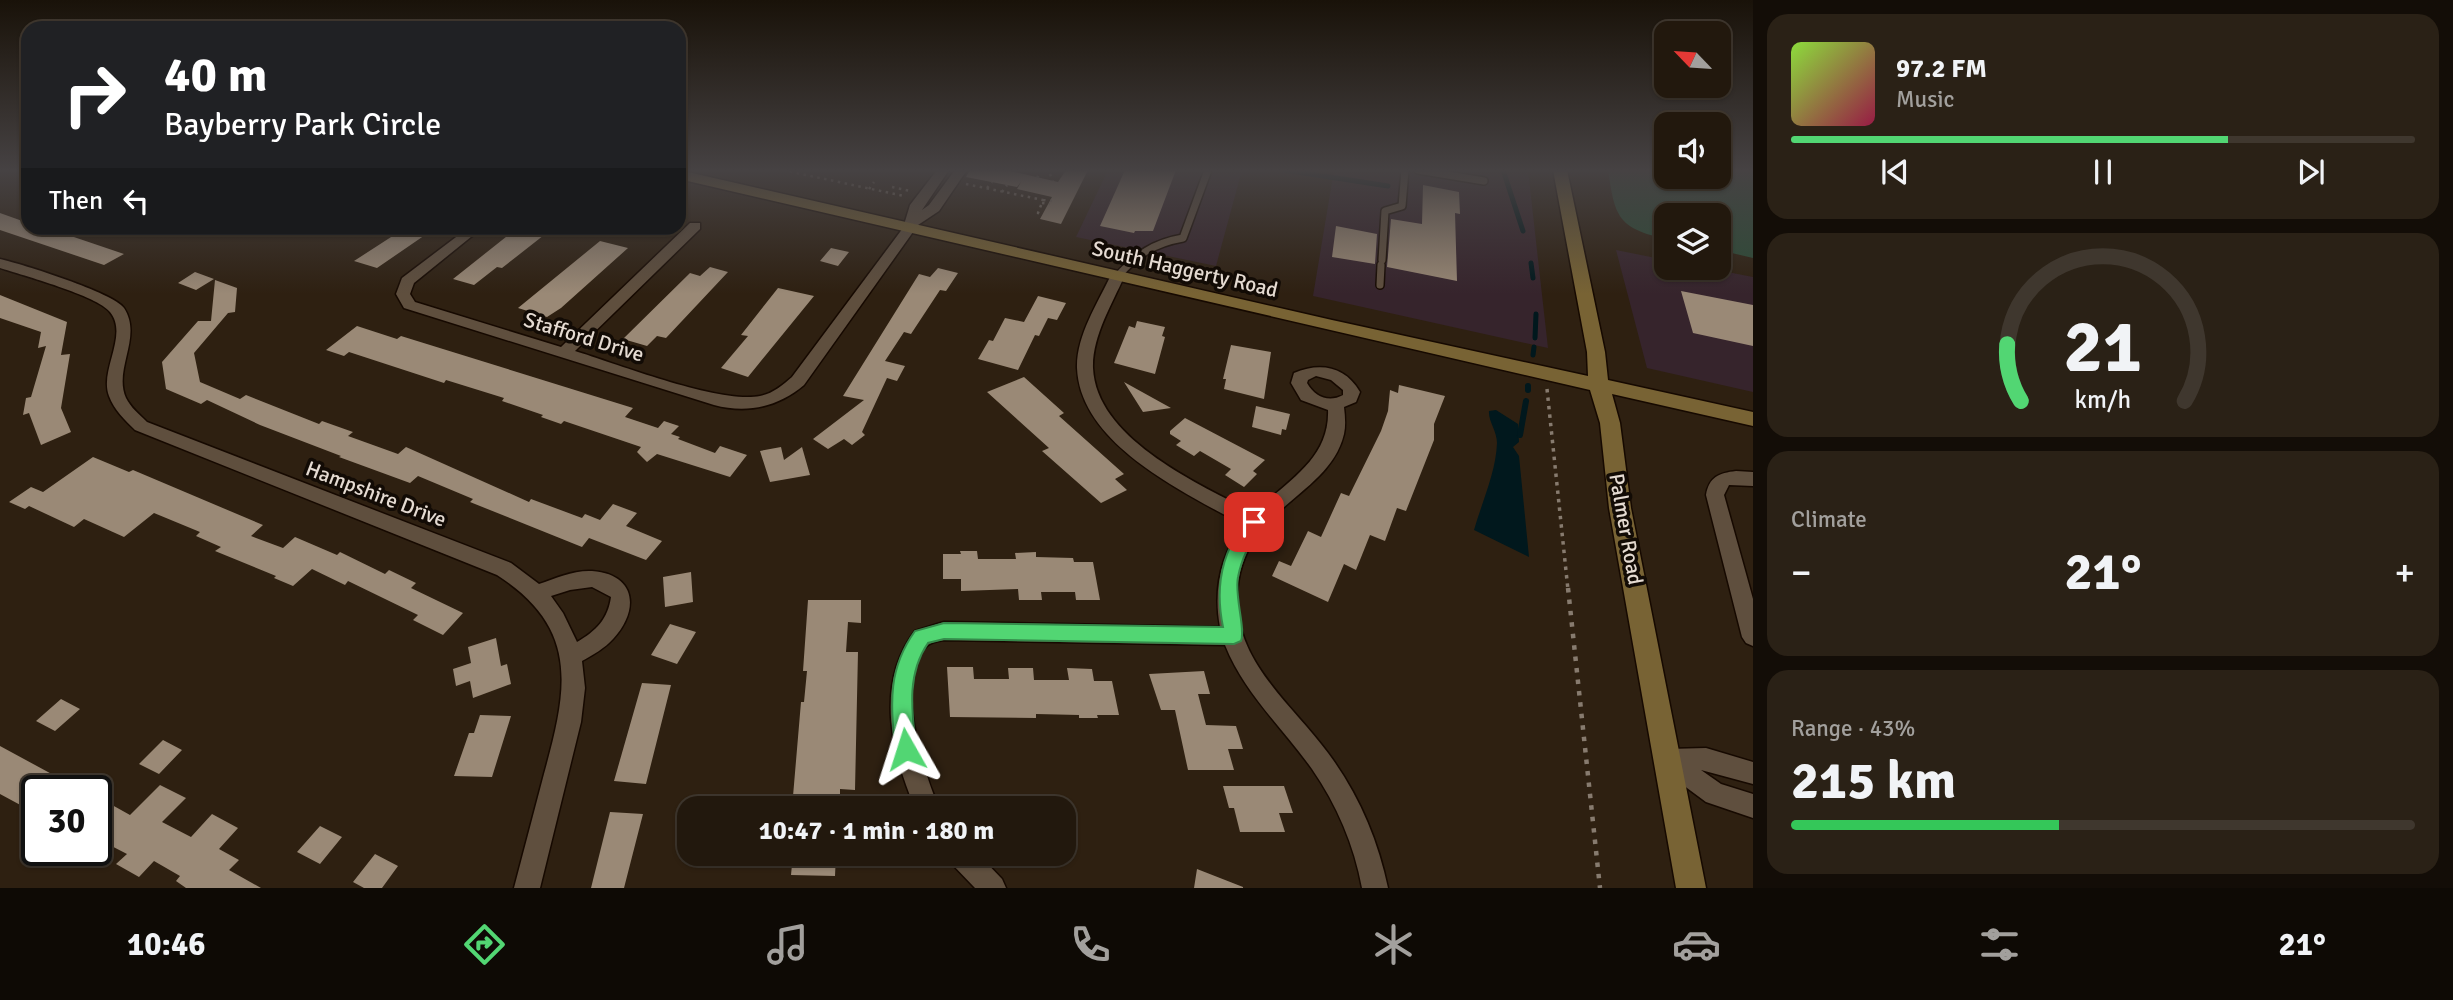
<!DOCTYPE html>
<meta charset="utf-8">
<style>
:root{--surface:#22180d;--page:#2a2116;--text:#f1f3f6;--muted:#a2a09d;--line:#3f372e;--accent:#52d673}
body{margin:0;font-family:Signika,sans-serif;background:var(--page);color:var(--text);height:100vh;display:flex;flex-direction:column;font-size:26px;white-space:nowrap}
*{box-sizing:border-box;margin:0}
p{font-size:23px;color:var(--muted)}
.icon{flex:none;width:38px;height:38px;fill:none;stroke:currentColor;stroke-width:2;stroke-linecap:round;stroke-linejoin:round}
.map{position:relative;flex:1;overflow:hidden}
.details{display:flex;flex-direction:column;gap:14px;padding:14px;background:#130d07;width:700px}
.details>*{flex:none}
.top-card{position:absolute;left:21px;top:21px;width:665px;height:214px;border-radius:21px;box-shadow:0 2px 5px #0004,0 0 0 2px var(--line);background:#202124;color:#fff;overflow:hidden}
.needle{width:46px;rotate:295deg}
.buttons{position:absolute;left:1654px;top:21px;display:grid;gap:14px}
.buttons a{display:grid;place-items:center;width:77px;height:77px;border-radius:14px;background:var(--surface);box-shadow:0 2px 5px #0004,0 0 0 2px var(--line);font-size:35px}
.speed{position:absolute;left:21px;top:775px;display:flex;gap:14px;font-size:35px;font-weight:700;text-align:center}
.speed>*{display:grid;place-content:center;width:91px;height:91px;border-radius:50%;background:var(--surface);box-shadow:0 2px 5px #0004,0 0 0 2px var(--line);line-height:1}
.speed .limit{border:4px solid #111;border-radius:10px;background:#fff;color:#111}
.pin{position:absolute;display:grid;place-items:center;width:60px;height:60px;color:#fff;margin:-30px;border-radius:14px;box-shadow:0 4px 10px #0006}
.me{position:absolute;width:77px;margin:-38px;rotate:354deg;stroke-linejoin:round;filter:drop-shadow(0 0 5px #0008)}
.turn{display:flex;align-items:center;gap:24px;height:147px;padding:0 28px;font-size:32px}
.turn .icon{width:91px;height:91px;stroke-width:2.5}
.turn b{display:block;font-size:49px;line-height:60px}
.then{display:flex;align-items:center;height:66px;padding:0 28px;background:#0003;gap:14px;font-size:26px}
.big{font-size:52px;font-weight:700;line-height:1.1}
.details .tile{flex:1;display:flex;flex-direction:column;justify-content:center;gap:10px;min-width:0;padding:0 24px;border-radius:21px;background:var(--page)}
.details .dial{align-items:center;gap:0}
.dial svg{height:182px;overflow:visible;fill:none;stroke:var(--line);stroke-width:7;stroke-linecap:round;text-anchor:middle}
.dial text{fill:var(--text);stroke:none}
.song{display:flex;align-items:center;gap:21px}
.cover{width:84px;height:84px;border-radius:10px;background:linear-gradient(135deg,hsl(90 70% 55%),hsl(340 70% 35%))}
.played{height:7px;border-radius:4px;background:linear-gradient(90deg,var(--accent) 70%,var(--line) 70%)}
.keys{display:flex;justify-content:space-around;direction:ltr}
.heat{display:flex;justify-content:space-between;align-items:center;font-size:38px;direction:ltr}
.charge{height:10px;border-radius:5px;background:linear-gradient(90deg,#34c759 43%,var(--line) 0)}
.trip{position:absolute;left:677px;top:796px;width:399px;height:70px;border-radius:21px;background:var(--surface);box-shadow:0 2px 5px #0004,0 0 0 2px var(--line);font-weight:700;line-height:70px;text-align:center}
.tab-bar{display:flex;height:112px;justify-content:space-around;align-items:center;background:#0e0a05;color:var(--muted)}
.tab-bar .icon{width:49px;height:49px}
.tab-bar .selected{color:var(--accent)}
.tab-bar b{font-size:32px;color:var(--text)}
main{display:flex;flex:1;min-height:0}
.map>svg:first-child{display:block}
.commercial{fill:#36242c}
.green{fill:#2c4c37}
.water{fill:#01181d}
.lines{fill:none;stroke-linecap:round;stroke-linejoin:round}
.stream-far1{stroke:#01181d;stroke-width:5}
.stream{stroke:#01181d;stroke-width:6}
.building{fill:#9a8976}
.lane-casing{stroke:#160900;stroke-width:10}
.street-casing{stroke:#160900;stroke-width:3}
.secondary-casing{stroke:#160900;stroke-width:3}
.path-far2{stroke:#877b6f;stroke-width:2.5;stroke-dasharray:2.5 4.5;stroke-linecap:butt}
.path-far1{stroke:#877b6f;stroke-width:3.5;stroke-dasharray:3.5 5;stroke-linecap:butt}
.path{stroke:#877b6f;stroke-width:4.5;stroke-dasharray:4.5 7;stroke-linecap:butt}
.lane{stroke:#5f4f3e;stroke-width:7}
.street{fill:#5f4f3e;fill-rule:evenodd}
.secondary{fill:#786334;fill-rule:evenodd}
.route{fill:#52d673;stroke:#358b4b;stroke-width:2}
.labels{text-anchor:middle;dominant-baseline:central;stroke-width:7;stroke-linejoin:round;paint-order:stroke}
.street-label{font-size:21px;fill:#e5dbd2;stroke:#120b05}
</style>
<main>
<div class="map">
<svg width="1753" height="888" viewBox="0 0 1753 888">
<rect width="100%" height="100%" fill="#2e2011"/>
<path class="commercial" d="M1108,170H1242L1216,266L1076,237Z
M1334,170H1528L1548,348L1313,296Z
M1616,250L1666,260V268H1707L1753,277V392L1647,368Z"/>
<path class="green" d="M1608,170H1666V177H1718L1719,170H1753V258L1719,250L1718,215H1666V239C1617,228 1615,216 1608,170Z"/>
<path class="water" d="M1496,410L1518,424L1519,442L1513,447L1519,456L1529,557L1474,530C1482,502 1496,472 1497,443C1497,431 1488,421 1489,411Z"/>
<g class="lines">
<path class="stream-far1" d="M1284,170L1388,186
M1503,170L1523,231
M1531,263L1533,278
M1535,338L1536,314
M1533,355L1534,347"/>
<path class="stream" d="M1528,386V390
M1520,435L1526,401"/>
</g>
<path class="building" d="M970,170H1006L1058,182L1066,170H1088L1061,224L1040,219L1052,197L1017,189L1021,182L1017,187L966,177Z
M1125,170H1176L1153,231H1135L1134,233L1100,226Z
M1423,185L1459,192L1460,214L1455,213L1457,281L1387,267L1391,219L1422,224Z
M0,213L28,223V228H78L65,234L124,254L104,265L0,230Z
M1336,226L1377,234L1375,264L1332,257Z
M405,228L428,233L377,268L354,261Z
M528,228H553L502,268L497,267L474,285L453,279L516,229L524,231Z
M600,241L628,248L561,308L547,317L518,308Z
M831,248L849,252L838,266L820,261Z
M710,267L728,272L666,338L657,336L647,346L623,339L690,273L700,276Z
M938,268L958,273L946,291L940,290L911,334L904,332L885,361L905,366L897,381L887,378L862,432L865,435L852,445L844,439L828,449L813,439L864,400L843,396L919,274L930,277Z
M195,272L214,279L196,290L178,283Z
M215,280L237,288L235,312L228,313L194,353L200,382L240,399L246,395L319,424L322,421L353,432L348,436L398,454L406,447L529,502L531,499L582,518L585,514L600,520L613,504L637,513L626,526L662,541L646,560L589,538L582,547L470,502L473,499L418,476L410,483L339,457L341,456L260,425L207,400L201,404L166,389L162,362L198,321H211Z
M778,288L814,296L748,377L721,368L748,336L741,335Z
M1681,291L1753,305V346L1693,333Z
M0,295L67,322L61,355L70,354L61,408L71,432L41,445L29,413L23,415L26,398L31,397L46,346L38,348L41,332L0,318Z
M1038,296L1066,303L1057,320L1048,318L1039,336L1035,335L1018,370L978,359L989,340L993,341L1005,318L1024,322Z
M1137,321L1165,327L1162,336L1165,337L1155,374L1114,363L1129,326L1135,328Z
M357,326L397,339L401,336L633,408L625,417L658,428L664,421L679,426L671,434L680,437L678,439L715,453L720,446L747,455L730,477L657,454L647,462L637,452L641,447L564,421L561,424L541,417L543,415L502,401L504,398L446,380L444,383L349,352L344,356L326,350Z
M1231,345L1271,352L1264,399L1224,389L1226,379H1223Z
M1024,377L1064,413L1059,416L1124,474L1115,479L1127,490L1101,503L1042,451L1049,448L987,392Z
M1124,382L1171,408L1143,412Z
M1399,385L1445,396L1434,424V440L1406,511L1397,508L1385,541L1370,535L1356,570L1344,564L1328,602L1272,576L1279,561L1291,566L1308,531L1321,537L1341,493L1349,496L1381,431L1388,411L1390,390L1398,393Z
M1256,406L1290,414L1286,430L1282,429L1281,435L1252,427Z
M1185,418L1265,460L1253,471L1257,474L1244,487L1225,475L1231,469L1200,451L1194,456L1176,445L1181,441L1170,434V431Z
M781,447L784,460L802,447L810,475L770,482L760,451Z
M93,457L129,472L133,470L263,525L251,536L283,548L295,537L337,555L340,552L385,574L389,570L416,583L411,588L463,613L443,635L413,620L418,615L348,581L345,585L312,569L293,586L274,578L276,576L215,551L221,547L196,536L200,532L154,513L124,537L84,519L74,527L29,506L25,509L9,502L31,487L43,492Z
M960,551H977L978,559H1016L1015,553L1036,552V557L1073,558L1074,562H1093L1100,600H1076L1075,592H1041L1042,600H1019L1018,589L961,591V579H943V554H961Z
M691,572L693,602L665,607L663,577Z
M808,600H861V623L848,622L846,652H858L855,790L840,789V808H792L801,702H804L807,671H803Z
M670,624L696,632L677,664L651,655Z
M496,638L501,666L507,664L511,684L473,698L470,681L456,686L453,669L471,663L468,647Z
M947,667H973L974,679H1009L1008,668H1033L1034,680H1069L1067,668L1092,669L1094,681H1112L1119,715H1097L1098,718H1079V715L1036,714V718L950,717Z
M1204,671L1210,694H1198L1206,725L1236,726L1243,749H1228L1234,770H1188L1175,710H1161L1149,674Z
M642,683L671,685L646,784L614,781Z
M61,699L80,709L55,731L36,721Z
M480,715L511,716L492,777L454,776L469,733H474Z
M163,740L182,750L159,774L139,764Z
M0,746L83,791H37V814L0,794Z
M160,785L186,798L162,822L191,837L212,814L238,828L219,849L239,860L229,870L261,888H186L176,881L180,876L154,861L139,877L116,864L127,854L96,838V796L130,815Z
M1223,786H1284L1293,813H1279L1285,832H1240L1234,808H1229Z
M610,812L643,814L624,888H591Z
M320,826L342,837L320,864L297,852Z
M375,854L398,866L382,888H364L353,882Z
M793,854H836L835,876L791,875Z
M1197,869L1243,887V888H1194Z"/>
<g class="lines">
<defs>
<path id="lane" d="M1418,170L1484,181
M1382,260L1385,211L1402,206L1405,170
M1117,277C1136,255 1154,243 1183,238L1208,170
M1380,285L1381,265"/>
<path id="street" d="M937,170H949L922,210L929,205L955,170H967L939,211L918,225L804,385C778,407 747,414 714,405L404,308L396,294L402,278L468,228H482L414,283L410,294L415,302L561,347L690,223H700V229L575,351C618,364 719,404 760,396C772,394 783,385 792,377L903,228L910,205Z
M0,259C22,264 114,293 124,308C143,337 113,369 126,398C131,408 139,414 147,422L511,563L539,584C556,578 574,570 592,571C636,574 640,610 613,639C605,648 593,655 582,661L585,688L581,722L540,888H514C524,850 534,812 544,774C567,690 581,629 497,575L135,430C125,420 114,410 109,396C99,370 129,335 110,312C98,296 22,275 0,268ZM592,587L611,597C608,619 596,631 577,642L563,613L551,596L570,590Z
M1117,273L1124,277C1112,304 1092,337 1093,368C1096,439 1199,484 1254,513C1285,482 1330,460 1328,410L1301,400L1291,383L1294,373C1320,362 1345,366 1360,392L1356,402L1344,407C1345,416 1346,425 1344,434C1329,498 1239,507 1237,597C1236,663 1292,704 1328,753C1358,793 1378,840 1388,888H1362C1354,845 1337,805 1312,769C1282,727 1244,693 1225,645L944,640C939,641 932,642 928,645C891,674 924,773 939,808H915C891,751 875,684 915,631L944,622L1220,627C1213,590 1221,555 1243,525C1186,493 1080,445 1077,368C1076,337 1097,304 1110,277ZM1316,376L1331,380L1343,390V395C1329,403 1315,397 1307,383L1308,380Z
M1736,471L1753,472V486L1729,485L1724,495L1753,599V646L1746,643L1742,637L1706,495C1709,477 1719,473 1736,471Z
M1706,748L1753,762V784L1701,770L1721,784L1753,794V818L1706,802L1660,768L1656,760L1660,752L1668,749Z
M947,854H978L1002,879L1006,888H975L951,863Z"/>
<path id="secondary" d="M679,170L1332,320L1588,376L1587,352L1553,170H1567L1605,352L1608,380L1753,412V426L1612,394L1620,423L1631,508L1706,888H1676L1609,508L1600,423L1590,390L679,179Z"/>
</defs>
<use href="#lane" class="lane-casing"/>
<use href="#street" class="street-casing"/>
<use href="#secondary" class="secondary-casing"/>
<path class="path-far2" d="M783,170L904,196
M1050,174L1053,181
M1037,178L1040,172
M966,184L1043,200L1038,213L1043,214
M892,187L910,191
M987,188L992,182
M869,189L874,182
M1002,192L1007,185
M1043,200L1052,201
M1042,203L1050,204"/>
<path class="path-far1" d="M1547,389L1568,590"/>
<path class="path" d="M1568,588L1600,888"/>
<use href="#lane" class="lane"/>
<use href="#street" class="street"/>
<use href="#secondary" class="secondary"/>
</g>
<linearGradient id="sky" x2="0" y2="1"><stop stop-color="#191209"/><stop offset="0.58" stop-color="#464243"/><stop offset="1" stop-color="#464243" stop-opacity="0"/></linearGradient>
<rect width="1753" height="294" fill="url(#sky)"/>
<path class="route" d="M1254,516L1260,518L1262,522C1252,540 1242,556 1238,577C1234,595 1246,630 1241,641L1234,644L944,639L928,643C906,675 912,712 916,749L913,756L906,758L898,756L895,749C891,704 887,670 915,631L944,623L1223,627C1216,593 1219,561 1239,531C1243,524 1245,518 1254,516Z"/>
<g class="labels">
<g class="street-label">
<text transform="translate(1185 269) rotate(13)">South Haggerty Road</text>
<text transform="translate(584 337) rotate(17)">Stafford Drive</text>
<text transform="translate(376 494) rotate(21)">Hampshire Drive</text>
<text transform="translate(1626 529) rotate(80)">Palmer Road</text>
</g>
</g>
</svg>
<div class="buttons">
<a><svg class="needle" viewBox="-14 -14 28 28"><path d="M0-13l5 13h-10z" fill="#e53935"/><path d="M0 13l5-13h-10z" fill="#a2a09d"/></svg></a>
<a><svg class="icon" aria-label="sound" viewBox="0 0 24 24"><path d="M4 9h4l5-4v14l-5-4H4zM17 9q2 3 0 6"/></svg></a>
<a><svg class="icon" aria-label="layers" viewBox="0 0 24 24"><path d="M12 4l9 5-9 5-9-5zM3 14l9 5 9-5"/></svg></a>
</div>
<div class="speed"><div class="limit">30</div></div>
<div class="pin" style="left:1254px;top:522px;background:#d93025"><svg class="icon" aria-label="arrive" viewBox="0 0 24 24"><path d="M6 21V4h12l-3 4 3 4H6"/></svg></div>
<svg class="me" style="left:906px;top:749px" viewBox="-20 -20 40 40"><path d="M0-17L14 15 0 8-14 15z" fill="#52d673" stroke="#fff" stroke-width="4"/></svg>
<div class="trip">10:47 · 1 min · 180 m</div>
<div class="top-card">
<div class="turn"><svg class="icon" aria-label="right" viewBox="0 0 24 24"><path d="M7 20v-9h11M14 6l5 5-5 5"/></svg><div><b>40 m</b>Bayberry Park Circle</div></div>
<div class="then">Then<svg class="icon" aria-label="left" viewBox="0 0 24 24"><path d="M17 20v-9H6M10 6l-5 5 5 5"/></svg></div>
</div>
</div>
<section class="details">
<div class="tile">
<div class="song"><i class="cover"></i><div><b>97.2 FM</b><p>Music</p></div></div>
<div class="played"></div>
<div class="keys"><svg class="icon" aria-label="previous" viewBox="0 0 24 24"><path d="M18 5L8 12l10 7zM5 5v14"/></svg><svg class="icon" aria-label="pause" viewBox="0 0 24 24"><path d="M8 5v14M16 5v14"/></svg><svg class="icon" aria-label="next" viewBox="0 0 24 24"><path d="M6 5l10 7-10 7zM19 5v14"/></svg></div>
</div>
<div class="tile dial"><svg viewBox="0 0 100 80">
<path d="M14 69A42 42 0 1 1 86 69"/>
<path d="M14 69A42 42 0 0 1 8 44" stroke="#52d673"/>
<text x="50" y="56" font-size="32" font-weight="700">21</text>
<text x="50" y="72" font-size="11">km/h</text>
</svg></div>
<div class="tile"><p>Climate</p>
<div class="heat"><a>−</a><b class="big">21°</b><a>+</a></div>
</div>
<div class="tile"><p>Range · 43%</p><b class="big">215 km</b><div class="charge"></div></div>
</section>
</main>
<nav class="tab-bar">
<b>10:46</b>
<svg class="icon selected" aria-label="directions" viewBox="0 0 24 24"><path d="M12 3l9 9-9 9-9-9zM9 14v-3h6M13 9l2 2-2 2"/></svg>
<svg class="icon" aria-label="music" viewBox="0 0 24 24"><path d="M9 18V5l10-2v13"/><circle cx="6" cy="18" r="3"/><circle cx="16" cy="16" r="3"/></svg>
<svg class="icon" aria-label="phone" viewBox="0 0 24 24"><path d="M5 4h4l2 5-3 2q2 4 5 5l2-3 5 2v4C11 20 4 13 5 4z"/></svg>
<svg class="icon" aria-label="climate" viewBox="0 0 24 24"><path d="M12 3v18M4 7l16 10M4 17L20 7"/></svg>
<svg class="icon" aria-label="car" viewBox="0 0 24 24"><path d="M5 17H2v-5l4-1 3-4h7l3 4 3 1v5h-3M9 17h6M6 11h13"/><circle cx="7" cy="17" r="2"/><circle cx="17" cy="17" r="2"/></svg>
<svg class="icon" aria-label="filters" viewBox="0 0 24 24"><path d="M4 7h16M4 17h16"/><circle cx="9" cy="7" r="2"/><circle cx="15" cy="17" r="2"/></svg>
<b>21°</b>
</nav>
